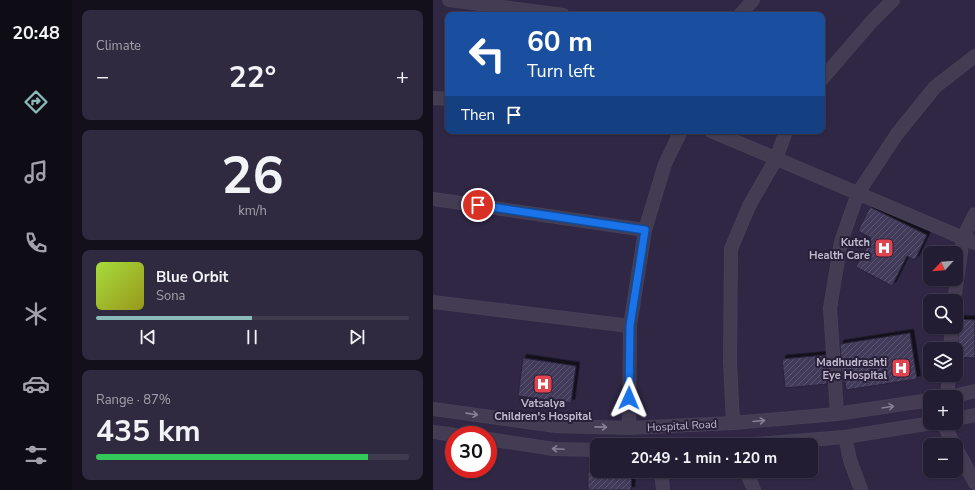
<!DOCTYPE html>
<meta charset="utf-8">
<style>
:root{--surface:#231d33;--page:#2f2a3f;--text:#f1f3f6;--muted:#a3a2ac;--line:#403b4e;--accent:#8bbbb9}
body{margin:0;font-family:"Nunito Sans",sans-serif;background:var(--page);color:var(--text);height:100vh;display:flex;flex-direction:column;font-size:15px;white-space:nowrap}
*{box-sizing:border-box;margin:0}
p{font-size:13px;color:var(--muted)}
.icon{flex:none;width:22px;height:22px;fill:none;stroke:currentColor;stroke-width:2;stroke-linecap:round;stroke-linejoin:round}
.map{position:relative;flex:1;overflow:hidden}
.details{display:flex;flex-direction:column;gap:10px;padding:10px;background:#13101c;width:361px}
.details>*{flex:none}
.banner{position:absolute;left:12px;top:12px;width:380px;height:122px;border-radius:8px;box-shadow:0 1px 3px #0004,0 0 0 1px var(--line);background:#1a4fa0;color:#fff;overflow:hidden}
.needle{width:26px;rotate:244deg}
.fabs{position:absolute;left:490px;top:246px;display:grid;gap:8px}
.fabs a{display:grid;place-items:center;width:40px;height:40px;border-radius:8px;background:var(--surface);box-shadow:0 1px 3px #0004,0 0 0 1px var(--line);font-size:20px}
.speed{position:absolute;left:12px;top:426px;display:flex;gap:8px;font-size:20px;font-weight:700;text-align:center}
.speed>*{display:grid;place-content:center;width:52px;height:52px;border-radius:50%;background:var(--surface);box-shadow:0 1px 3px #0004,0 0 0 1px var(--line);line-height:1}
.speed .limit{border:6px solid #d22;background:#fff;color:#111}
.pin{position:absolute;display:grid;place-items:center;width:34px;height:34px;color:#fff;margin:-17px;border:2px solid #fff;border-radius:50%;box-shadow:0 1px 4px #0007}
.me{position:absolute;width:44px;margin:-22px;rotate:1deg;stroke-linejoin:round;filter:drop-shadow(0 0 3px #0008)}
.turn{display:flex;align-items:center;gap:14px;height:84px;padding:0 16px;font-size:18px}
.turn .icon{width:52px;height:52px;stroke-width:2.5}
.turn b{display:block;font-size:28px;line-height:34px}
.then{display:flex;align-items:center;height:38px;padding:0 16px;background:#0003;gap:8px;font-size:15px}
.big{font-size:30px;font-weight:700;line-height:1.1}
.details .widget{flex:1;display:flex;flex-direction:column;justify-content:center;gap:6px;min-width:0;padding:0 14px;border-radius:8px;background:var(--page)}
.details .dial{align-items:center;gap:0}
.dial b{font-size:52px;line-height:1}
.song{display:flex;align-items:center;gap:12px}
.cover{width:48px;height:48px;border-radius:6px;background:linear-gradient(135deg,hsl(80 70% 55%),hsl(60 70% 35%))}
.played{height:4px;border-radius:2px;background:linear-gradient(90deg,var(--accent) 50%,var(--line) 50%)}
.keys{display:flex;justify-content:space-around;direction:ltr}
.heat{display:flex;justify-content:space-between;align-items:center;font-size:22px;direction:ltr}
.charge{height:6px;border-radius:3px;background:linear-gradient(90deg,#34c759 87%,var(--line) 0)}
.trip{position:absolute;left:157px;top:438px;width:228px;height:40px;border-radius:8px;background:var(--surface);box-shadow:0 1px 3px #0004,0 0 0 1px var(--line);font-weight:700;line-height:40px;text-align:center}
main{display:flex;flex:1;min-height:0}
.tab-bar{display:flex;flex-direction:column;width:72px;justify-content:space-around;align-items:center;background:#0e0c14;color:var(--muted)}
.tab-bar .icon{width:28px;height:28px}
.tab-bar .active{color:var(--accent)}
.tab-bar b{font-size:18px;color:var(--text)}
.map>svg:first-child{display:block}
.building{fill:url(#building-hatch);stroke:#2a223b;filter:url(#shadow)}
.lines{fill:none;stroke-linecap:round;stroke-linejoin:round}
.minor-casing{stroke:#474057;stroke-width:14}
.tertiary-casing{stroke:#474057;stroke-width:14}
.minor{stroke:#433c53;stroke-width:12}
.tertiary{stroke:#433c53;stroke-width:12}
.oneway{stroke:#888196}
.route-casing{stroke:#114b97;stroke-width:10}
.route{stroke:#1a73e8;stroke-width:7}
.labels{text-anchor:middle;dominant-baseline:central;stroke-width:4;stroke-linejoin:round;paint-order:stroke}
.poi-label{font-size:11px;font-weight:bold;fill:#c0b9cd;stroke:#282039;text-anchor:end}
.street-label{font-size:11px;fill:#c0b9cd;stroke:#282039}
</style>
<main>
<nav class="tab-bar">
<b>20:48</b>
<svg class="icon active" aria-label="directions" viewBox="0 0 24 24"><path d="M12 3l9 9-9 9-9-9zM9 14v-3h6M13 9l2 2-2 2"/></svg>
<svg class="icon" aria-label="music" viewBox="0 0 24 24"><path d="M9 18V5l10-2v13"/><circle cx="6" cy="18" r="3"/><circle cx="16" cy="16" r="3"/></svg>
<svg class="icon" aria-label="phone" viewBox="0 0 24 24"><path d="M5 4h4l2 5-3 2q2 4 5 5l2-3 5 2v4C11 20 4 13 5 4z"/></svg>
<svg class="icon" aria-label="climate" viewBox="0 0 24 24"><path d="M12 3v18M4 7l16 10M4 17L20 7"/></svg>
<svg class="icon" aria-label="car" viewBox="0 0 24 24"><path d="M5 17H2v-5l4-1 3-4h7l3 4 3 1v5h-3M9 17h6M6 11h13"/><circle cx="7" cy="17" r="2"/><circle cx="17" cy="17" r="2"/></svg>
<svg class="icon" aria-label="filters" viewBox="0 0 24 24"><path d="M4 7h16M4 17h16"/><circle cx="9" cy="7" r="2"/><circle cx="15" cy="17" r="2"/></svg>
</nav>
<section class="details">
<div class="widget"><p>Climate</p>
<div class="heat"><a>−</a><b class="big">22°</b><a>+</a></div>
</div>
<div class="widget dial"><b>26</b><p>km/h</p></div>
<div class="widget">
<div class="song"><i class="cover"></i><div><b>Blue Orbit</b><p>Sona</p></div></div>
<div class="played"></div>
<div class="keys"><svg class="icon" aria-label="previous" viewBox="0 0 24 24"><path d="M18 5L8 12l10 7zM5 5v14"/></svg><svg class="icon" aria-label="pause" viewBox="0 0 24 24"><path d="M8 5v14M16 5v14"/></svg><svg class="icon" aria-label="next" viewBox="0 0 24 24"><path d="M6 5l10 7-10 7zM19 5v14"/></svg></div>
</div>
<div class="widget"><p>Range · 87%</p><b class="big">435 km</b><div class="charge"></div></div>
</section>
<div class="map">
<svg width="542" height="490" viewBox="0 0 542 490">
<defs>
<pattern id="building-hatch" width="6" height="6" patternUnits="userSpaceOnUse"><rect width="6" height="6" fill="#433a5a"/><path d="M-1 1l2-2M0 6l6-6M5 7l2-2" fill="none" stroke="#5c5470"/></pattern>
<filter id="shadow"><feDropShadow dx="3.5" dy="-3.5" stdDeviation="0" flood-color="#0009"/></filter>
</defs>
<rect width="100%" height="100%" fill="#2f2744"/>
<path class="building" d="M437,207L494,235L482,260L474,256L459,286L423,267L438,238L425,231Z
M524,319L542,320V358L523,357L526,328Z
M477,333L484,379L413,390L412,382H409L407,344Z
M393,355L394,384L352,388L349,359Z
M90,358L143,366L138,403L85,396Z
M155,471H199L198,490H155Z"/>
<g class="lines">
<defs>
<path id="minor" d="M16,0L130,15
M307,15L320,0
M389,79L440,20L460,0
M0,98L15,99
M278,131L542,243
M0,199L212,230
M521,301L530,238L542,214
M0,302L197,326
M517,349L519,327
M514,397L516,375
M404,414L397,308L408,242L425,193L464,134L502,87L542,56
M300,423L297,362L298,249L316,206L343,159L353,131
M510,423L521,445
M196,428L197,326L212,230L232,164L248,131
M412,437L417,460L428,490
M523,448L542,483
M228,471L230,490
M313,471L321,490"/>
<path id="tertiary" d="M517,397L542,391
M0,409L123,426L196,428L300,423L404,414L497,400
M523,419L542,415
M0,432L23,435
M55,439L121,449L164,450
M310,445L412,437L499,423"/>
</defs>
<use href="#minor" class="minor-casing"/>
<use href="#tertiary" class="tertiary-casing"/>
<use href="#minor" class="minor"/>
<use href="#tertiary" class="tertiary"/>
</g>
<defs><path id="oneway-shaft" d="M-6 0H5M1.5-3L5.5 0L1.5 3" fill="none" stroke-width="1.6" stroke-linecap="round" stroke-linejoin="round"/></defs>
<g class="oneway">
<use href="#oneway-shaft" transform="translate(455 407) rotate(-9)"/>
<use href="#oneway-shaft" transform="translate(39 414) rotate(8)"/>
<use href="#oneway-shaft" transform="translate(326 421) rotate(-5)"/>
<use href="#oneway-shaft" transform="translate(168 427) rotate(1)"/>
<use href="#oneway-shaft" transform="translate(125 449) rotate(-177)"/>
</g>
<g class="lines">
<defs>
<path id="route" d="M45,205L212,230L197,326L196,398"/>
</defs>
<use href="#route" class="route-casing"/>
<use href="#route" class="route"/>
</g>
<defs>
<symbol id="hospital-square" viewBox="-11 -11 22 22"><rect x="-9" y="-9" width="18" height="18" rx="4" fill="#e0444e" stroke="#282039"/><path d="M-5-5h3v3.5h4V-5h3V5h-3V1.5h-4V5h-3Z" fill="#fff"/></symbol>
</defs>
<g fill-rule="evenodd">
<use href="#hospital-square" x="440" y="237" width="22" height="22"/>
<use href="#hospital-square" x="457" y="357" width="22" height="22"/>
<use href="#hospital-square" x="99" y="373" width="22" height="22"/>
</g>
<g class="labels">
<g class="poi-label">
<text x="437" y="242">Kutch<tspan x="437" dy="13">Health Care</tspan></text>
<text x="454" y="362">Madhudrashti<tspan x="454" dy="13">Eye Hospital</tspan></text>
<text x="110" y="403" text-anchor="middle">Vatsalya<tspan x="110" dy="13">Children's Hospital</tspan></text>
</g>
<g class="street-label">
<text transform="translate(249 426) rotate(-3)">Hospital Road</text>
</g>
</g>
</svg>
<div class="fabs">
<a><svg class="needle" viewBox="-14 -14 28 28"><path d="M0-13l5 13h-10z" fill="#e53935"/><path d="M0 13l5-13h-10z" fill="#a3a2ac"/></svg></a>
<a><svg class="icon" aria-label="search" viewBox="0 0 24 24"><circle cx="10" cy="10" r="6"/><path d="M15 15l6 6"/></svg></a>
<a><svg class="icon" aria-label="layers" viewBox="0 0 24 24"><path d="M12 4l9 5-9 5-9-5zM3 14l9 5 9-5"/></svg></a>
<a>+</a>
<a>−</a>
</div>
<div class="speed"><div class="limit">30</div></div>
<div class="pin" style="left:45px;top:205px;background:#d93025"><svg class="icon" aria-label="arrive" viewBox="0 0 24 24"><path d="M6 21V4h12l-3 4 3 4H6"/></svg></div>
<svg class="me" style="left:196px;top:398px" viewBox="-20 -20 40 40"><path d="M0-17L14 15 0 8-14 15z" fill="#1a73e8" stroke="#fff" stroke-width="4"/></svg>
<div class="trip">20:49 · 1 min · 120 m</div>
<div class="banner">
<div class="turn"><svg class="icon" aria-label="left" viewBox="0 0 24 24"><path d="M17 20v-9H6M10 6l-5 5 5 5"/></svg><div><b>60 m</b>Turn left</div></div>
<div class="then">Then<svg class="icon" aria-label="arrive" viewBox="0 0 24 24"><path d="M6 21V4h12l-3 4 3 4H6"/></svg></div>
</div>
</div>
</main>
